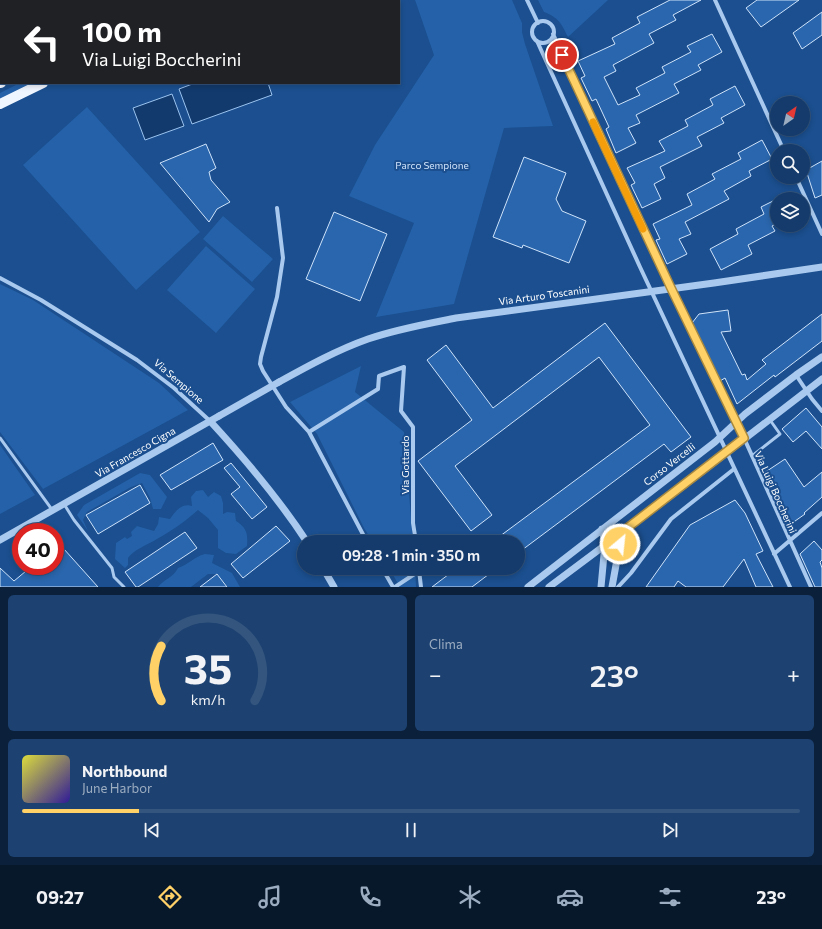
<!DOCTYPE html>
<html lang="it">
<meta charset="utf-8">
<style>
:root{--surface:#143b6b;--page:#1d4271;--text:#f1f3f6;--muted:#9dadc1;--line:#33557e;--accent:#ffd166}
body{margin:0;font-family:Commissioner,sans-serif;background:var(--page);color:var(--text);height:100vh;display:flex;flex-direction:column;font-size:15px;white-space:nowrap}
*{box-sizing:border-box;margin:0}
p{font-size:13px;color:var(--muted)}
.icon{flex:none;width:22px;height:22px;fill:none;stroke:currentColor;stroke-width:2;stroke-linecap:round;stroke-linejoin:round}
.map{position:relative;height:587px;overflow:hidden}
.sheet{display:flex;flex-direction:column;gap:8px;padding:8px;background:#0b203b;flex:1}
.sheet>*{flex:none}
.guide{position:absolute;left:0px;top:0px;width:400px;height:84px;box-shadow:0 2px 6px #0003,0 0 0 1px var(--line);background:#202124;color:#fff;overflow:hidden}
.needle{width:26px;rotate:34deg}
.tools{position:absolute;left:770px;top:96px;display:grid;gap:8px}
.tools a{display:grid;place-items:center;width:40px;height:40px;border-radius:50%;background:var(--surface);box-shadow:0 2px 6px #0003,0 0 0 1px var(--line);font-size:20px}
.speed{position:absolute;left:12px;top:523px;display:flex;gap:8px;font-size:20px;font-weight:700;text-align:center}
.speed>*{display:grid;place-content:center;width:52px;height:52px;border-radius:50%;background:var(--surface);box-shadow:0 2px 6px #0003,0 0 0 1px var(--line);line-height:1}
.speed .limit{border:6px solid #d22;background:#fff;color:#111}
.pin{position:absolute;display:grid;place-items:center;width:34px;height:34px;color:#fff;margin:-17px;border:2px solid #fff;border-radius:50%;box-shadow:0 1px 4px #0007}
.me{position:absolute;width:44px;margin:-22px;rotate:28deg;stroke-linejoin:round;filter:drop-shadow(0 0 3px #0008)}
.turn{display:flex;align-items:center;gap:14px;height:84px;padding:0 16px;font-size:18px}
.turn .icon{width:52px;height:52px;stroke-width:2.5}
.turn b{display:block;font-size:28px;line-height:34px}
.big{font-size:30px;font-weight:600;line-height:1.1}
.sheet .tile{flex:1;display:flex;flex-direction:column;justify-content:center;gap:6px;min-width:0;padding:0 14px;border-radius:6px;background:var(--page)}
.sheet .dial{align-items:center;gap:0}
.dial svg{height:104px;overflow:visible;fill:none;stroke:var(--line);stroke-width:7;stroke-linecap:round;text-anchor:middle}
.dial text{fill:var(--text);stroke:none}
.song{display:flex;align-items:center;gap:12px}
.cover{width:48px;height:48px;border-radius:6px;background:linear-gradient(135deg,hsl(60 70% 55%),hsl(250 70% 35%))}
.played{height:4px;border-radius:2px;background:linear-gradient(90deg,var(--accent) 15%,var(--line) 15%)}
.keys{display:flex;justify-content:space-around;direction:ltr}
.heat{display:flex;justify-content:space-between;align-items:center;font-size:22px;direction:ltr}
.sheet .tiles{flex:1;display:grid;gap:8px;grid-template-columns:1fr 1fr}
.tile:last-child{grid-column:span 2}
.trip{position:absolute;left:297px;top:535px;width:228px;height:40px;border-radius:20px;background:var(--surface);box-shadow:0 2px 6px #0003,0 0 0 1px var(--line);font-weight:600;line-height:40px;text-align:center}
.tabs{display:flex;height:64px;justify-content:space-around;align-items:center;background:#08182b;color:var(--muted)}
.tabs .icon{width:28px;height:28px}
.tabs .selected{color:var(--accent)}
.tabs b{font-size:18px;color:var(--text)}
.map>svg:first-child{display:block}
.green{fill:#2461a8}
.water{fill:#123a6d;stroke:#9cc4f0}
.building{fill:#2a66ad;stroke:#cfe3fa}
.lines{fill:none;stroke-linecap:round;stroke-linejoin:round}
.service{stroke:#a9c9ee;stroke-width:3}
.minor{stroke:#a9c9ee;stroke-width:4}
.tertiary{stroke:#a9c9ee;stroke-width:7}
.primary{stroke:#f0f6ff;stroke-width:10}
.tertiary-bridge{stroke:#a9c9ee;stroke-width:7}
.route-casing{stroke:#a68842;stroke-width:10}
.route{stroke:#ffd166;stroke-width:7}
.slow{stroke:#f59e0b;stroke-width:7}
.labels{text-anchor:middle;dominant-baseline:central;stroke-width:4;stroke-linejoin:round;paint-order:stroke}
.park-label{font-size:10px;fill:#cfe3fa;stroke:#1b4f8f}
.street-label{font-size:10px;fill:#fff;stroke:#1b4f8f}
</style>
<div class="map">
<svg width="822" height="587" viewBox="0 0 822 587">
<rect width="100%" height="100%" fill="#1b4f8f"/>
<path class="green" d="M415,0H512L522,23V32L525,44L553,126L504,128L454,304L376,317L414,223L349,196L375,145L434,55Z
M538,0H608L568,37C561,23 559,18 544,12Z
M20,83H36L0,100V93Z
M87,107L200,232L136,290L23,165Z
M223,216L273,259L252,282L203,239Z
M206,246L255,289L216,333L167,290Z
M0,284L33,300L159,383L188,410L43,489L0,432Z
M361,366L355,392L404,432L413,542H373L364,528L317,434L290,402Z
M0,445L35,495L0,514Z
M140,473L150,475L167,497L161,509H153L150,498L142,483L131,487L87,512L83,520L88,531L77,515L84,505Z
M203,490L208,497L214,492L221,496L223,503V514L227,512L235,513L236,521C247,528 248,534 247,546L236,554L226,553L218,548V530L208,518L198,510C186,521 171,531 157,539C147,545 135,549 128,558V565L125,568L115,559L116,543L125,537L127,539L132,536L131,532L137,526L154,531L158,524L159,517L170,519C175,511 182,503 192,506L191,497L196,491Z
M205,554L214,555L212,563L232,573L240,587H228L217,574H208L191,587H158C165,578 173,578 178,568C190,564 193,557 205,554Z
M389,568H415L416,587H400Z"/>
<path class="water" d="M195,83H268L272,95L192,124L179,89Z
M172,94L184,126L145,140L133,108Z"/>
<path class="building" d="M670,0H701L673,15L676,20L649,34L654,43L613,65L616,71L604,77L618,105L640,95L636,88L665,73L662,67L691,52L687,46L712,34L722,52L698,65L701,70L674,84L679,93L636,115L640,123L628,128L636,143L616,153L606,129L609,127L596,99L592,101L581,78L585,76L578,61L615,44L612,38L640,23L637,17Z
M757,0H799L761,27L746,8Z
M822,12V35L802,49L793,33Z
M735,86L745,105L721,118L724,123L697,137L702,146L660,167L665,178L654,184L661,199L642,208L631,185L635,183L627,168L665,151L659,141L688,126L685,120L713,105L710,99Z
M762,140L772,159L749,171L751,176L724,191L729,199L685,222L691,234L679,239L687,254L667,264L656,240L660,239L653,224L692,205L687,194L715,179L712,174L741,159L738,153Z
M206,144L216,168L209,172L211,180L230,202L217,209L209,222L160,163Z
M524,157L566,173L556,199L562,211L586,221L569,263L523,245L522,248L493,237Z
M822,161V195L815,198L806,170Z
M777,199V223L772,226L775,231L748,245L752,254L721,270L710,249L738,234L736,229L764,214L761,207Z
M334,212L387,234L360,301L306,279Z
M728,310L731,331L721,332L742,375L745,374L747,380L766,364L762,360L822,314V341L775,377L774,375L737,404L725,378L720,381L692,323L699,314Z
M605,323L691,437L671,452L664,444L518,553V542H492L650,425L599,357L455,466L492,515L471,531L418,461L472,420L427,360L446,345L493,408Z
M806,408L822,427V449L806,431L793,442L782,429Z
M213,443L223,460L171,490L160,475Z
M785,459L804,487L822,472V497L804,513L805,514L788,526L764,473Z
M231,463L267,507L252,519L231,494L240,487L224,468Z
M140,485L150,503L98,534L86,515Z
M735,500L745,513L763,551L756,554L773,587H756L744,559L723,587H686L678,581L674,587H646L690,525Z
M276,526L290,541L243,578L231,564Z
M185,532L197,548L138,587H136L125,572Z
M55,539L98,587H0V568L14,581L32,566H55Z
M814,541L822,550V560L820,562L822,568V587H815L800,554Z
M457,568H497L472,587H432Z
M217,574L227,587H200Z"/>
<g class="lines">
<path class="service" d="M0,438L53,511
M752,456L780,434L770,420
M64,504L74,520L112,568L114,577L124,587"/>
<path class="minor" d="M527,0L538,23
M715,0L784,151
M532 32a11 11 0 1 1 22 0a11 11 0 1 1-22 0Z
M553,34L671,288L744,438L811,587
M537,41L640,267L790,587
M796,177L822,234
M277,208L283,258L277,297L261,357L260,364L263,371L286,407L309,432L367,542
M0,278L41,300L137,360L174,388L210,421
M796,375L812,399L822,411
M309,432L378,389L379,376L404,367L401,411L413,427V523L416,542
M774,554L822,513
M382,568L393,587
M419,570L421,587
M395,587L419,571
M618,587L631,573L671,519L734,469"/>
<path class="tertiary" d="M279,382C308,366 337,350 368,339C397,329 426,324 456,318L714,283L822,267
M210,421C245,459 279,499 307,542
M0,540L219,416
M323,568L334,587
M528,587L715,442L745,414L796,375L822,357
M549,587L660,504L822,379
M601,587L605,544L602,529
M612,587L622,532"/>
<path class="primary" d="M122,1L124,0
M170,1L172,0
M224,1L226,0
M0,58H1
M0,83H1
M0,104L43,83"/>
<path class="tertiary-bridge" d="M219,416L279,382"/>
</g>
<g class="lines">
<defs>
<path id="route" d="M562,55L671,288L744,438L622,532L620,544"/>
</defs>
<use href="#route" class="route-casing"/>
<use href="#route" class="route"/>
<path class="slow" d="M593,122L643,229"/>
</g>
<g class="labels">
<g class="park-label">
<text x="432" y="165">Parco Sempione</text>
</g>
<g class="street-label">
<text transform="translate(544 295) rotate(-8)">Via Arturo Toscanini</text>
<text transform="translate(179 381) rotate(41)">Via Sempione</text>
<text transform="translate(135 452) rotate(-30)">Via Francesco Cigna</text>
<text transform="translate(669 464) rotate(-38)">Corso Vercelli</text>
<text transform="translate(405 465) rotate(-90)">Via Gottardo</text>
<text transform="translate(776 492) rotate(66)">Via Luigi Boccherini</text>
</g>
</g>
</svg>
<div class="tools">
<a><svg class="needle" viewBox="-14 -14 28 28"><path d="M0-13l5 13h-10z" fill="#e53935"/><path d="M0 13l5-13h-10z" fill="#9dadc1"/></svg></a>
<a><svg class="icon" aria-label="search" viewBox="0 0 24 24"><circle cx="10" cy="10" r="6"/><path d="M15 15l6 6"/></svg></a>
<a><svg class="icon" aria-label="layers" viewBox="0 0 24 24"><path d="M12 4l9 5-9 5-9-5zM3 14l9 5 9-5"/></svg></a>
</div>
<div class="speed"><div class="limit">40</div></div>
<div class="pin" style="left:562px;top:55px;background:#d93025"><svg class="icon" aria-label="arrive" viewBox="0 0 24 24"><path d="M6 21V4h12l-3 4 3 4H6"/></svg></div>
<svg class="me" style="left:620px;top:544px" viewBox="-20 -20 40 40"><circle r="17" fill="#ffd166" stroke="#fff" stroke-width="3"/><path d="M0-11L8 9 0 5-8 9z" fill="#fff"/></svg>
<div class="trip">09:28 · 1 min · 350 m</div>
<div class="guide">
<div class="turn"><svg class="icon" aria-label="left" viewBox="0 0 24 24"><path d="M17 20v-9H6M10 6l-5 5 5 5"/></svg><div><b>100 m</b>Via Luigi Boccherini</div></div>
</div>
</div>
<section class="sheet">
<div class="tiles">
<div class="tile dial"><svg viewBox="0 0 100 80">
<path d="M14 69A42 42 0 1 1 86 69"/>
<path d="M14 69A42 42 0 0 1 14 27" stroke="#ffd166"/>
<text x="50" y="56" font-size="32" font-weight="700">35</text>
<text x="50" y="72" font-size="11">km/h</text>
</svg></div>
<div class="tile"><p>Clima</p>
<div class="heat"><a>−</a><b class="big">23°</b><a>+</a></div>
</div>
<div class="tile">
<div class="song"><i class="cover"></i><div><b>Northbound</b><p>June Harbor</p></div></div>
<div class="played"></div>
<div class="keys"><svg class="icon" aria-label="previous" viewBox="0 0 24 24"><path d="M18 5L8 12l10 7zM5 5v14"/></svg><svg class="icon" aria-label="pause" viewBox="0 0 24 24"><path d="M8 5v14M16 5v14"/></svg><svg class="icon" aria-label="next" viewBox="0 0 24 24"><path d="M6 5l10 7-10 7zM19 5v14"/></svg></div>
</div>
</div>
</section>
<nav class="tabs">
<b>09:27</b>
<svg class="icon selected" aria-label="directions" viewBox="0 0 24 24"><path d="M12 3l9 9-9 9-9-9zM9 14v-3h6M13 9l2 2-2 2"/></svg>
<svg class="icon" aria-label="music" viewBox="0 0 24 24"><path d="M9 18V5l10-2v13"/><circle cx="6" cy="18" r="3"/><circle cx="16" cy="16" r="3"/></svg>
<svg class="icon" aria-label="phone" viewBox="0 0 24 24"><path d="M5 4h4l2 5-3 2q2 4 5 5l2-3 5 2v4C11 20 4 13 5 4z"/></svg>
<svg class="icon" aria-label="climate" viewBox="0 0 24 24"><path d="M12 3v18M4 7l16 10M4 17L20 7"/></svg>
<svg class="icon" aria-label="car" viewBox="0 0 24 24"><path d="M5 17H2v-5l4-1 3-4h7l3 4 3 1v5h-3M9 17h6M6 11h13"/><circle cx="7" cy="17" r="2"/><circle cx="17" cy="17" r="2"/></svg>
<svg class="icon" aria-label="filters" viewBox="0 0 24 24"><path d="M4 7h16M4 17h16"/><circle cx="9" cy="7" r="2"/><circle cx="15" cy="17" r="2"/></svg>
<b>23°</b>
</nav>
